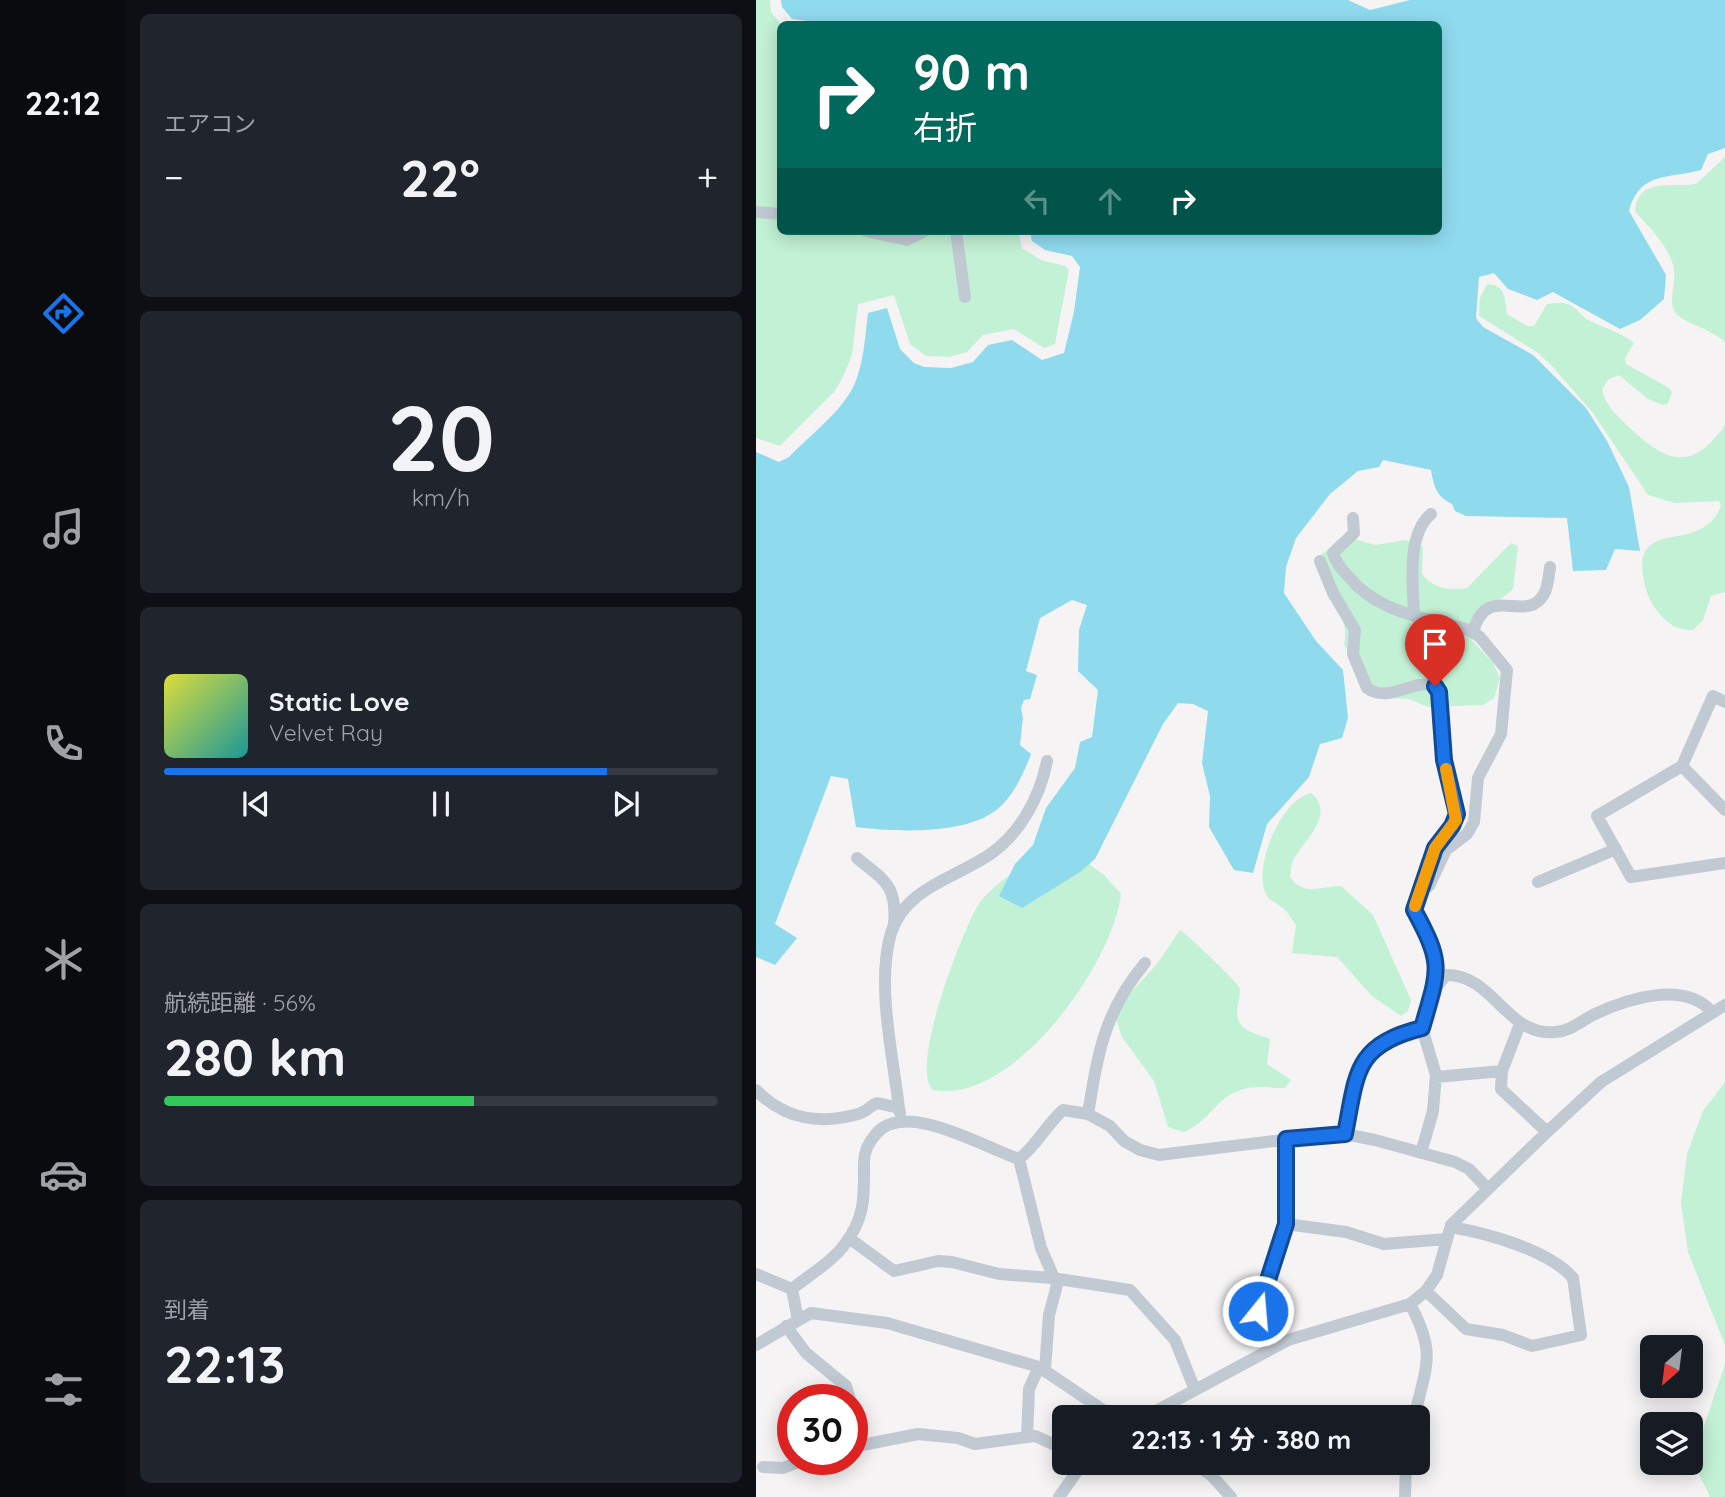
<!DOCTYPE html>
<html lang="ja">
<meta charset="utf-8">
<style>
:root{--surface:#171b24;--page:#20242c;--text:#f1f3f6;--muted:#9ea1a6;--line:#363941;--accent:#1a73e8}
body{margin:0;font-family:Quicksand,"Noto Sans JP",sans-serif;background:var(--page);color:var(--text);height:100vh;display:flex;flex-direction:column;font-size:26px;white-space:nowrap}
*{box-sizing:border-box;margin:0}
p{font-size:23px;color:var(--muted)}
.icon{flex:none;width:38px;height:38px;fill:none;stroke:currentColor;stroke-width:2;stroke-linecap:round;stroke-linejoin:round}
.map{position:relative;flex:1;overflow:hidden}
.sheet{display:flex;flex-direction:column;gap:14px;padding:14px;background:#0d0f14;width:630px}
.sheet>*{flex:none}
.guide{position:absolute;left:21px;top:21px;width:665px;height:214px;border-radius:10px;box-shadow:0 4px 18px #0003;background:#00695c;color:#fff;overflow:hidden}
.needle{width:46px;rotate:208deg}
.controls{position:absolute;left:884px;top:1335px;display:grid;gap:14px}
.controls a{display:grid;place-items:center;width:63px;height:63px;border-radius:10px;background:var(--surface);box-shadow:0 4px 18px #0003;font-size:35px}
.speed{position:absolute;left:21px;top:1384px;display:flex;gap:14px;font-size:35px;font-weight:700;text-align:center}
.speed>*{display:grid;place-content:center;width:91px;height:91px;border-radius:50%;background:var(--surface);box-shadow:0 4px 18px #0003;line-height:1}
.speed .limit{border:10px solid #d22;background:#fff;color:#111}
.pin{position:absolute;display:grid;place-items:center;width:60px;height:60px;color:#fff;margin:-72px -30px;border-radius:50% 50% 50% 0;rotate:-45deg;box-shadow:0 0 7px #0007}
.pin .icon{rotate:45deg}
.me{position:absolute;width:77px;margin:-38px;rotate:17deg;stroke-linejoin:round;filter:drop-shadow(0 0 5px #0008)}
.turn{display:flex;align-items:center;gap:24px;height:147px;padding:0 21px;font-size:32px}
.turn .icon{width:91px;height:91px;stroke-width:2.5}
.turn b{display:block;font-size:49px;line-height:60px}
.lanes{display:flex;align-items:center;height:66px;padding:0 21px;background:#0003;justify-content:center;gap:35px;direction:ltr}
.lanes .off{opacity:.35}
.big{font-size:52px;font-weight:700;line-height:1.1}
.sheet .widget{flex:1;display:flex;flex-direction:column;justify-content:center;gap:10px;min-width:0;padding:0 24px;border-radius:10px;background:var(--page)}
.sheet .dial{align-items:center;gap:0}
.dial b{font-size:91px;line-height:1}
.song{display:flex;align-items:center;gap:21px}
.cover{width:84px;height:84px;border-radius:10px;background:linear-gradient(135deg,hsl(60 70% 55%),hsl(180 70% 35%))}
.played{height:7px;border-radius:4px;background:linear-gradient(90deg,var(--accent) 80%,var(--line) 80%)}
.keys{display:flex;justify-content:space-around;direction:ltr}
.heat{display:flex;justify-content:space-between;align-items:center;font-size:38px;direction:ltr}
.charge{height:10px;border-radius:5px;background:linear-gradient(90deg,#34c759 56%,var(--line) 0)}
.trip{position:absolute;left:296px;top:1405px;width:378px;height:70px;border-radius:10px;background:var(--surface);box-shadow:0 4px 18px #0003;font-weight:700;line-height:70px;text-align:center}
main{display:flex;flex:1;min-height:0}
.tabs{display:flex;flex-direction:column;width:126px;justify-content:space-around;align-items:center;background:#090b0e;color:var(--muted)}
.tabs .icon{width:49px;height:49px}
.tabs .selected{color:var(--accent)}
.tabs b{font-size:32px;color:var(--text)}
.map>svg:first-child{display:block}
.green{fill:#c3f1d5}
.water{fill:#90daee}
.lines{fill:none;stroke-linecap:round;stroke-linejoin:round}
.street{stroke:#c1cad2;stroke-width:12}
.route-casing{stroke:#114b97;stroke-width:18}
.route{stroke:#1a73e8;stroke-width:12}
.slow{stroke:#f59e0b;stroke-width:12}
</style>
<main>
<nav class="tabs">
<b>22:12</b>
<svg class="icon selected" aria-label="directions" viewBox="0 0 24 24"><path d="M12 3l9 9-9 9-9-9zM9 14v-3h6M13 9l2 2-2 2"/></svg>
<svg class="icon" aria-label="music" viewBox="0 0 24 24"><path d="M9 18V5l10-2v13"/><circle cx="6" cy="18" r="3"/><circle cx="16" cy="16" r="3"/></svg>
<svg class="icon" aria-label="phone" viewBox="0 0 24 24"><path d="M5 4h4l2 5-3 2q2 4 5 5l2-3 5 2v4C11 20 4 13 5 4z"/></svg>
<svg class="icon" aria-label="climate" viewBox="0 0 24 24"><path d="M12 3v18M4 7l16 10M4 17L20 7"/></svg>
<svg class="icon" aria-label="car" viewBox="0 0 24 24"><path d="M5 17H2v-5l4-1 3-4h7l3 4 3 1v5h-3M9 17h6M6 11h13"/><circle cx="7" cy="17" r="2"/><circle cx="17" cy="17" r="2"/></svg>
<svg class="icon" aria-label="filters" viewBox="0 0 24 24"><path d="M4 7h16M4 17h16"/><circle cx="9" cy="7" r="2"/><circle cx="15" cy="17" r="2"/></svg>
</nav>
<section class="sheet">
<div class="widget"><p>エアコン</p>
<div class="heat"><a>−</a><b class="big">22°</b><a>+</a></div>
</div>
<div class="widget dial"><b>20</b><p>km/h</p></div>
<div class="widget">
<div class="song"><i class="cover"></i><div><b>Static Love</b><p>Velvet Ray</p></div></div>
<div class="played"></div>
<div class="keys"><svg class="icon" aria-label="previous" viewBox="0 0 24 24"><path d="M18 5L8 12l10 7zM5 5v14"/></svg><svg class="icon" aria-label="pause" viewBox="0 0 24 24"><path d="M8 5v14M16 5v14"/></svg><svg class="icon" aria-label="next" viewBox="0 0 24 24"><path d="M6 5l10 7-10 7zM19 5v14"/></svg></div>
</div>
<div class="widget"><p>航続距離 · 56%</p><b class="big">280 km</b><div class="charge"></div></div>
<div class="widget"><p>到着</p><b class="big">22:13</b></div>
</section>
<div class="map">
<svg width="969" height="1497" viewBox="0 0 969 1497">
<rect width="100%" height="100%" fill="#f5f3f3"/>
<path class="green" d="M0,0H14L15,12L25,24L24,231H262L266,248L285,260L309,266L313,270L299,344L288,348L258,329L227,335L211,352L193,357L170,356L154,344L138,295L102,304L96,355L86,379L78,392L24,446L0,438Z
M969,157V342C953,327 927,324 919,312C912,303 920,282 918,270C916,250 892,225 879,212C881,176 917,188 940,184Z
M731,284C750,285 749,299 751,314L771,326H778L791,304C798,303 808,302 814,305C821,308 825,316 832,320C846,327 867,333 878,343L869,358L870,364L913,388L916,392L912,403L907,405L892,399L863,375L853,379L846,389C849,405 862,417 874,428C899,452 927,473 956,441C961,435 967,431 969,424V592L955,596L947,620L937,630C920,630 912,624 901,611C893,600 889,589 887,576C878,516 946,556 965,506L963,501L919,503L892,495L837,413L796,366L781,352L723,316L724,298Z
M588,536L619,545L650,540L667,547L666,574C676,588 694,591 711,588L755,543L762,546L757,589C737,608 721,604 710,634L737,663L744,678L738,698L727,705L672,707L653,699L630,698L605,687L588,643C595,625 571,576 564,556Z
M555,793C581,815 547,841 537,860C535,865 535,872 534,877C548,897 565,886 585,886L617,915L655,1000L652,1011L645,1016L616,996L581,957L536,953L540,925C536,920 532,912 527,908C519,901 511,901 508,889C500,862 525,800 555,793Z
M322,856L348,875L365,894C357,964 257,1105 177,1090C153,1068 205,935 221,907C226,898 238,887 247,880C270,862 294,860 322,856Z
M424,930C430,933 482,983 483,987C485,992 483,999 482,1004C477,1030 494,1031 514,1039L511,1064L535,1080L529,1088C515,1088 498,1085 485,1090C460,1097 454,1121 428,1132L412,1127L398,1081L366,1037L360,1019L370,998L401,964Z
M969,1082V1345L932,1252L925,1203L931,1154L947,1111Z
M969,1364V1497H954L939,1466L942,1444Z"/>
<path class="water" d="M25,0H592L614,10L654,0H969V148L952,154L945,170C912,179 884,171 873,211L910,275L908,299L884,320L864,329L797,292L781,300L752,289L738,273L723,277L720,318L727,327L777,355L830,408L851,441L873,487L884,551L859,549L850,570L817,571L811,518L710,516L699,511L696,504C680,496 678,487 675,470L627,460L623,467L602,471L574,494L540,538L530,567L528,593L560,641L587,670L592,718L586,738L564,744L553,777L511,824L497,873L478,870L453,827L454,796L446,763L452,711L437,704L422,703L407,724L339,859L324,872L266,908L243,896L259,864L277,845L290,808L319,768L324,742L336,737L342,690L322,671L323,630L331,605L316,600L284,618L270,671L281,675L274,699L268,700L265,708L267,718L264,745L275,754C268,772 260,791 246,805C216,836 140,832 100,827L92,779L75,776L19,924L41,938L19,965L0,957V452L23,462L33,457C54,435 87,411 99,383C108,361 109,337 112,313L131,308L144,349L158,363L168,367L195,368L217,362L232,345L256,340L286,360L308,353L318,312L324,267L316,256L289,250L276,241L274,231H682V24H76L36,19L26,7Z"/>
<g class="lines">
<path class="street" d="M0,212L24,214
M110,231L151,240L169,231
M200,231L209,297
M597,518L598,533L577,553C580,563 585,569 592,576C623,614 668,617 713,630L724,637L751,670L745,734L722,778L718,822L711,834L690,850L673,886
M564,561L577,593L599,630L597,654L611,688C633,704 657,678 679,686L683,692L688,760L701,814L696,826L679,848L658,910L675,940L681,968L666,1028L680,1075L677,1111L665,1153
M658,615C657,585 650,535 675,514
M717,633C730,580 770,626 788,594C792,587 793,575 794,567
M926,766L957,696L969,702
M969,810L926,766L841,816L875,877L969,863
M101,858C129,881 141,885 138,924
M782,882L860,849
M678,990L690,975C738,974 750,1037 800,1032C815,1031 826,1020 839,1014C871,999 928,980 956,1012
M746,1071L745,1089L791,1132
M680,1077L746,1071L764,1024
M0,1090C28,1119 64,1125 102,1114C110,1112 114,1106 121,1103L143,1108L144,1113
M143,1108C137,1056 120,984 135,933C149,888 199,878 233,855C264,834 284,797 291,761
M332,1114C342,1053 348,1012 389,963
M588,1134C601,1073 598,1045 666,1028
M263,1159C281,1145 290,1125 307,1110L332,1114L354,1126L368,1141L384,1150L403,1155L583,1133L619,1140L699,1162L713,1169L732,1189
M263,1159L285,1248L301,1285L293,1315L289,1370
M530,1224L590,1232L628,1244L691,1239
M93,1238L138,1271L182,1261L196,1262L243,1274L296,1278L374,1290L419,1340L439,1390
M0,1274L36,1289
M670,1291L710,1329L747,1335L776,1346L825,1335L817,1278C793,1250 730,1233 695,1227
M654,1304C681,1354 670,1366 658,1418
M42,1320L36,1289C53,1275 76,1262 89,1244C110,1216 108,1195 108,1163C108,1151 112,1143 120,1134C149,1099 229,1148 263,1159
M30,1326L50,1353L90,1386L94,1400
M0,1345L55,1313L131,1323L283,1367L359,1418
M512,1350L503,1325L502,1311L530,1224V1139
M96,1410L103,1446
M387,1418L532,1340L654,1304L670,1291L681,1275L695,1225L791,1132L845,1082L969,1005
M271,1437L279,1436L308,1449
M96,1447L162,1434L202,1438L219,1444L271,1437L273,1389L283,1367
M437,1463L455,1475L475,1497
M7,1467L27,1468L48,1460
M303,1497L327,1463
M649,1497L650,1463"/>
</g>
<g class="lines">
<defs>
<path id="route" d="M502,1311L530,1224V1139L589,1134C601,1073 598,1045 666,1028C683,969 688,965 658,910L679,848L696,826L701,814L688,760L683,692L679,686"/>
</defs>
<use href="#route" class="route-casing"/>
<use href="#route" class="route"/>
<path class="slow" d="M659,906L679,848L700,820L690,769"/>
</g>
</svg>
<div class="controls">
<a><svg class="needle" viewBox="-14 -14 28 28"><path d="M0-13l5 13h-10z" fill="#e53935"/><path d="M0 13l5-13h-10z" fill="#9ea1a6"/></svg></a>
<a><svg class="icon" aria-label="layers" viewBox="0 0 24 24"><path d="M12 4l9 5-9 5-9-5zM3 14l9 5 9-5"/></svg></a>
</div>
<div class="speed"><div class="limit">30</div></div>
<div class="pin" style="left:679px;top:686px;background:#d93025"><svg class="icon" aria-label="arrive" viewBox="0 0 24 24"><path d="M6 21V4h12l-3 4 3 4H6"/></svg></div>
<svg class="me" style="left:502px;top:1311px" viewBox="-20 -20 40 40"><circle r="17" fill="#1a73e8" stroke="#fff" stroke-width="3"/><path d="M0-11L8 9 0 5-8 9z" fill="#fff"/></svg>
<div class="trip">22:13 · 1 分 · 380 m</div>
<div class="guide">
<div class="turn"><svg class="icon" aria-label="right" viewBox="0 0 24 24"><path d="M7 20v-9h11M14 6l5 5-5 5"/></svg><div><b>90 m</b>右折</div></div>
<div class="lanes"><svg class="icon off" aria-label="left" viewBox="0 0 24 24"><path d="M17 20v-9H6M10 6l-5 5 5 5"/></svg><svg class="icon off" aria-label="ahead" viewBox="0 0 24 24"><path d="M12 20V5M6 11l6-6 6 6"/></svg><svg class="icon" aria-label="right" viewBox="0 0 24 24"><path d="M7 20v-9h11M14 6l5 5-5 5"/></svg></div>
</div>
</div>
</main>
